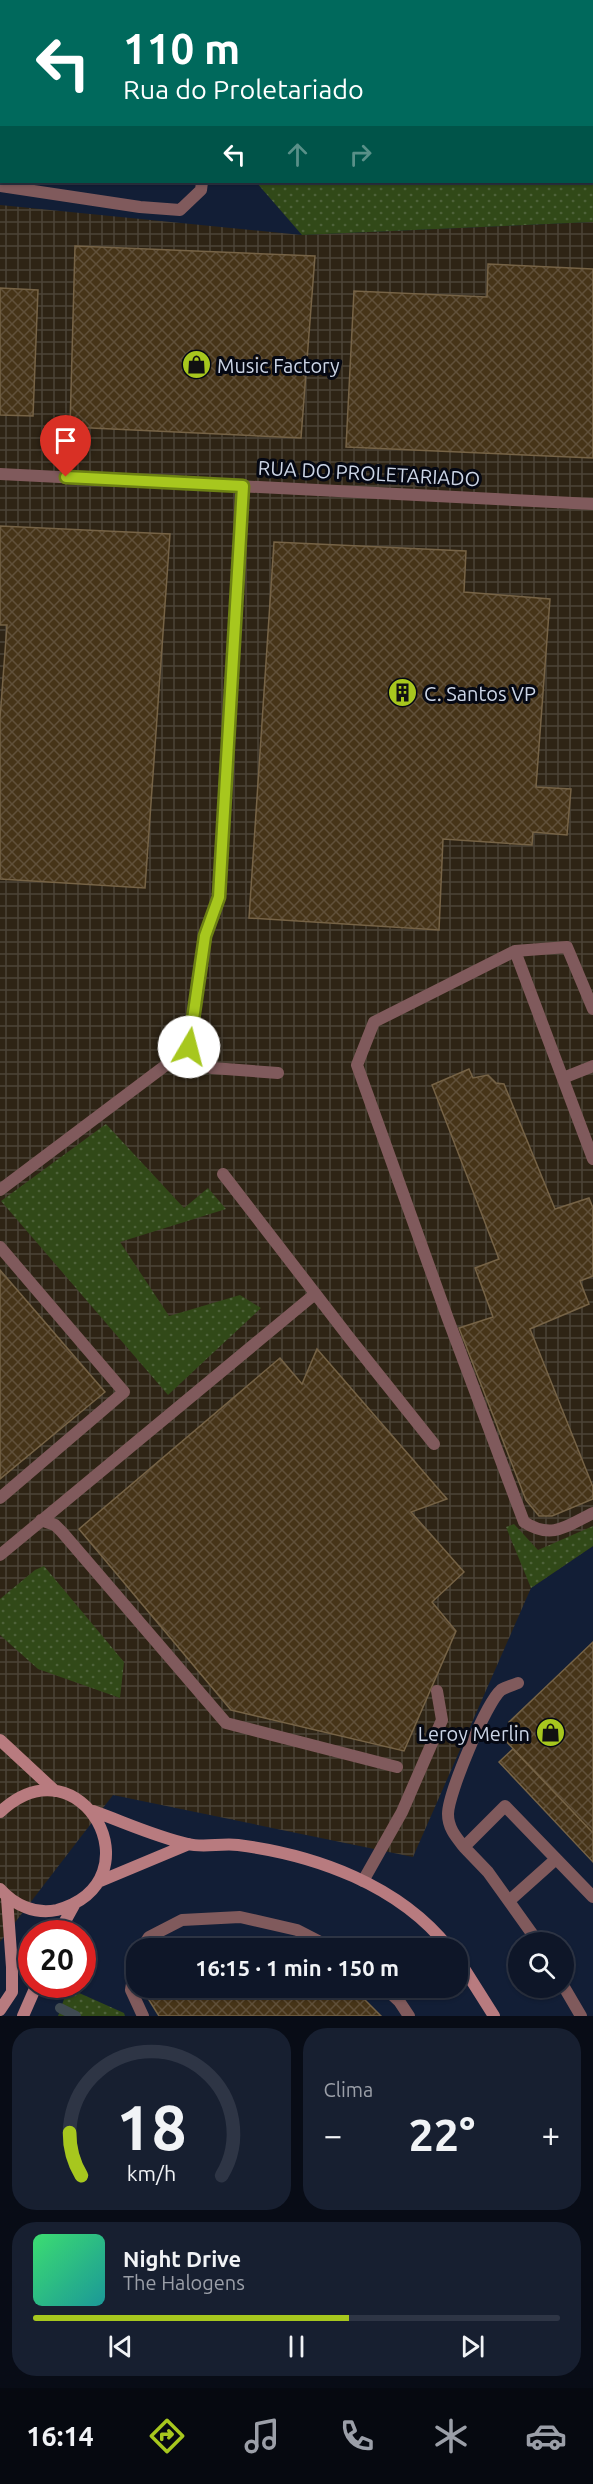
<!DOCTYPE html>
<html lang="pt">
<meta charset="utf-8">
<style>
:root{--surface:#0e1628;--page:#171f30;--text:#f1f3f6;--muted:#9b9fa8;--line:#2e3545;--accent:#a7c71e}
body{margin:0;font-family:Ubuntu,sans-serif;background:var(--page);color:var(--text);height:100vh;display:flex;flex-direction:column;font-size:22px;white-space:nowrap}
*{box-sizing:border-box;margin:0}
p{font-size:20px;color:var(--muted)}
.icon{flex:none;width:33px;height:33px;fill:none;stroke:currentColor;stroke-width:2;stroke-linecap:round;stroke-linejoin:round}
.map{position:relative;height:2016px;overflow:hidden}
.panel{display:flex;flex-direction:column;gap:12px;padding:12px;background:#080c16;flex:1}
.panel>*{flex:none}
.hud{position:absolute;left:0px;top:0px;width:594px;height:183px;box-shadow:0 2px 4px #0004,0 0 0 2px var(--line);background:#00695c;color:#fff;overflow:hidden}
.buttons{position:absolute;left:508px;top:1932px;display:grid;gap:12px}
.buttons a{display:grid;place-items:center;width:66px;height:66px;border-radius:50%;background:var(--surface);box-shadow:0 2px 4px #0004,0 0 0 2px var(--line);font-size:30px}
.speed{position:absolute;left:18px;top:1920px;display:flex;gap:12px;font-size:30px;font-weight:700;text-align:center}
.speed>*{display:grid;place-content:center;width:78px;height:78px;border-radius:50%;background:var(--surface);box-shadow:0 2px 4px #0004,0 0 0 2px var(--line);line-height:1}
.speed .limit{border:9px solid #d22;background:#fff;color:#111}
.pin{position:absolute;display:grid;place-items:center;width:51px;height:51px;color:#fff;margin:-62px -26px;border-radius:50% 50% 50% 0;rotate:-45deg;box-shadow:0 0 6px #0007}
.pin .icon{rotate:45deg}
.me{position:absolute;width:66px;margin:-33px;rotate:8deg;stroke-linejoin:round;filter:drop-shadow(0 0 4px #0008)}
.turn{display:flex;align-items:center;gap:21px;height:126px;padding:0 24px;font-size:27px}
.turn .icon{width:78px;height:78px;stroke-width:2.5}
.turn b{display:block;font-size:42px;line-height:51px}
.lanes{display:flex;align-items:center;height:57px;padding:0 24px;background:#0003;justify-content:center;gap:30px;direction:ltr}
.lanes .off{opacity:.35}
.big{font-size:45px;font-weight:700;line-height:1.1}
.panel .card{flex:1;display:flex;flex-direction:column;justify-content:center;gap:9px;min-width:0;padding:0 21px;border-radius:24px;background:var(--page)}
.panel .dial{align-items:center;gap:0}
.dial svg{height:156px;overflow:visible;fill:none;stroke:var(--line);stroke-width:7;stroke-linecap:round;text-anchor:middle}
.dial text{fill:var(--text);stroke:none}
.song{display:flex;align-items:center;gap:18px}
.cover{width:72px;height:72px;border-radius:9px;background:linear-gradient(135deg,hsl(140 70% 55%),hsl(180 70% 35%))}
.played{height:6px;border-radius:3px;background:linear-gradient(90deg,var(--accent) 60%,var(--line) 60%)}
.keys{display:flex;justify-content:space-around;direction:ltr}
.heat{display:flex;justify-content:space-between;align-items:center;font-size:33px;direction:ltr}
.panel .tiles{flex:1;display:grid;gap:12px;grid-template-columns:1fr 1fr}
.card:last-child{grid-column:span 2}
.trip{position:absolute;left:126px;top:1938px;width:342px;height:60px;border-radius:24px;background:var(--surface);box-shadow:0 2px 4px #0004,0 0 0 2px var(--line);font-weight:700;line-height:60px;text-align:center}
.tabs{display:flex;height:96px;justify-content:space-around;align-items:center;background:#060910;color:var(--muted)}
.tabs .icon{width:42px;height:42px}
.tabs .selected{color:var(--accent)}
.tabs b{font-size:27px;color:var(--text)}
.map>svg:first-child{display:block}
.industrial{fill:url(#industrial-grid)}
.grass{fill:url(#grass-dots)}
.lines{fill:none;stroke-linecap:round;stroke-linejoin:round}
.stream{stroke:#3f4a52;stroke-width:10}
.building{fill:url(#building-cross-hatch);stroke:#766346;stroke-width:1.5}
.lane{stroke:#805a5c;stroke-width:12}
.street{stroke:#805a5c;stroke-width:12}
.secondary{stroke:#b87b7f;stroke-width:12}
.route-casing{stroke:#6d8114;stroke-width:15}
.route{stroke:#a7c71e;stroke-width:10}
.labels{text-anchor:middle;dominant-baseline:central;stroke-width:6;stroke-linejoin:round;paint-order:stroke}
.poi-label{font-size:20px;fill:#ccd5e6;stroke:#050813;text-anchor:start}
.street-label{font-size:20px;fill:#ccd5e6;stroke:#050813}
</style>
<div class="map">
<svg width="593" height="2016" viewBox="0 0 593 2016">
<defs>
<pattern id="industrial-grid" width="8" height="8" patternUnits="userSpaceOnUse" patternTransform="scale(1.5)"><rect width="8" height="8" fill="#2e2415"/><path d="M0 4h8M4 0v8" fill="none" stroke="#4b4337"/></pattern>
<pattern id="grass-dots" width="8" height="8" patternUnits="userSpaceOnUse" patternTransform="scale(1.5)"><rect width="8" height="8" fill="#314918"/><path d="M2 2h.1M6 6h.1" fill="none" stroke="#4e623a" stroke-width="1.8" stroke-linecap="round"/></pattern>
<pattern id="building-cross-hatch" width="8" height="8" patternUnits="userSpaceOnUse" patternTransform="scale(1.5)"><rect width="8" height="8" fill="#463418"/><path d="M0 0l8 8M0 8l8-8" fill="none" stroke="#60503a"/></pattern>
</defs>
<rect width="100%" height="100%" fill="#121e36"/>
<path class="industrial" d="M0,205L302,235L593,222V1546L531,1588L413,1857L113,1795L0,1942Z"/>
<path class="grass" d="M256,182H572L593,185V222L302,235Z
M106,1124L184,1208L208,1188L226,1209L120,1242L169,1316L240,1295L261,1308L168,1395L1,1201Z
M514,1524L538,1550L593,1526V1546L531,1588L506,1527Z
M44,1566L124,1662L120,1698L38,1669L0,1635V1599L35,1570Z
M68,1988L124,2013L125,2016H58Z"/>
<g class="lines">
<path class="stream" d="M60,2008L76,2016"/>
</g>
<path class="building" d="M583,0H593L592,77V2Z
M0,33H2V102H0Z
M75,246L315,256L301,438L70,427Z
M488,264L593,269V458L346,447L354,291L487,297Z
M0,288L38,290L33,416L0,415Z
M0,526L170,534L145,888L0,879V718L7,625H0Z
M274,542L466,551L464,592L550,599L536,787L571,789L567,835L533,832L532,845L443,839L439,930L249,918Z
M469,1069L473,1078L488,1075L496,1083L504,1084L555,1209L589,1198L593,1208V1276L580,1281L589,1304L530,1329L593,1487V1499L552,1516H539L526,1500L459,1328L493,1317L475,1268L499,1259L432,1085Z
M0,1270L105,1392L0,1479Z
M317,1349L447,1499L411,1512L464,1572L432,1602L456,1631L404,1751L231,1710L79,1529L280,1358L302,1384Z
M593,1642V1833L503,1738L514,1728L509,1722Z
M513,1749L593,1833V1862L499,1762Z
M223,1938H250L289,1948H168L199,1939Z
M144,1988H353L381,2016H159L144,1992Z"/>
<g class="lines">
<path class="lane" d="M119,0L120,2
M97,2L99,0
M258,2L260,0
M0,15H2
M0,168L2,163
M0,186L140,207L180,210L201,190L202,182
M515,951L374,1022L357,1065L448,1319L524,1522C552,1540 567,1526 593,1513
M593,1009L567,947L515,951L593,1159
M190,1047L212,1068L278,1073
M563,1078L593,1066
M223,1174L351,1340L434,1444
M0,1190L190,1047L205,936L219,897L243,486
M0,1247L124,1392L0,1498
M41,1520L55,1525L62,1532L226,1723L397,1767
M0,1555L315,1294
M464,1847C456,1837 448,1828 448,1814C448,1794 486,1703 501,1690C506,1687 513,1685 518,1683
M363,1881L402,1812L442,1720L437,1691
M509,1901L556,1859
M538,1942L488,1872L464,1847L505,1806L593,1897
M142,1948L149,1937L182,1920L240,1917L297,1930L332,1948
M136,1958L131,1990L143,2016
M564,1987L581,2016
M385,1988L399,2001L409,2016"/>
<path class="street" d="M325,0L327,2
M507,2V0
M592,134H593
M0,474L593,504"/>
<path class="secondary" d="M0,1740L55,1791
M93,1811C124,1822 156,1837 188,1844C203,1848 221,1843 238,1845C316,1855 399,1885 449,1948
M0,1812C81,1736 160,1881 57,1910C36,1915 14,1905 0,1889
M98,1882L189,1844
M58,1934L74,1905
M458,1959L494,2016
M0,2010L12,1992V1967L7,1898
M23,2016L37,1984"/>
</g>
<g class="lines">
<defs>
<path id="route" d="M66,477L243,486L219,897L205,936L189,1047"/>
</defs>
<use href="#route" class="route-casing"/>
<use href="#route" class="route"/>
</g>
<defs>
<symbol id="shop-disc" viewBox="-11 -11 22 22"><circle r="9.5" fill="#a7c71e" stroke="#050813"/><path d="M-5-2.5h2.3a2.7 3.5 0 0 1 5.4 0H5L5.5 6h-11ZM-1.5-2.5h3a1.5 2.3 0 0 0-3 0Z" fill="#111"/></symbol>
<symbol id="building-disc" viewBox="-11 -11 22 22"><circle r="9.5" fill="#a7c71e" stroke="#050813"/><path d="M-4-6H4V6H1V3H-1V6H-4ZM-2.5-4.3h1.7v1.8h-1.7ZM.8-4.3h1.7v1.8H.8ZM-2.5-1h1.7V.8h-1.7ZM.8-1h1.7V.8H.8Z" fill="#111"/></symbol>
</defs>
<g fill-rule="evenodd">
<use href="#shop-disc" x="180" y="348" width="33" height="33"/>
<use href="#building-disc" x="386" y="676" width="33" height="33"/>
<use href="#shop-disc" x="534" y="1716" width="33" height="33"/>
</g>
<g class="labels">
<g class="poi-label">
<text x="217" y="365">Music Factory</text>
<text x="424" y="693">C. Santos VP</text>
<text x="530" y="1733" text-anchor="end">Leroy Merlin</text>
</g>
<g class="street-label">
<text transform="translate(369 473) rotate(3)">RUA DO PROLETARIADO</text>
</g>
</g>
</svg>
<div class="buttons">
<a><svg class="icon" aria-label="search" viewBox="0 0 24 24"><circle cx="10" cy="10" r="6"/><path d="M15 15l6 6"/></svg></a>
</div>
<div class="speed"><div class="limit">20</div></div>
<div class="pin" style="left:66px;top:477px;background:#d93025"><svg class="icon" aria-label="arrive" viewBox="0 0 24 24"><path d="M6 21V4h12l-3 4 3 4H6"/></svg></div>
<svg class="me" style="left:189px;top:1047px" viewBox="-20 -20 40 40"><circle r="19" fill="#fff"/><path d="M0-13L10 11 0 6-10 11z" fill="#a7c71e"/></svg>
<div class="trip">16:15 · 1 min · 150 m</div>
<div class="hud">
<div class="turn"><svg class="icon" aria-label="left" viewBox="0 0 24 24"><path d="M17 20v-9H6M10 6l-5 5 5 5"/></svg><div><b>110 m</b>Rua do Proletariado</div></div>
<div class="lanes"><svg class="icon" aria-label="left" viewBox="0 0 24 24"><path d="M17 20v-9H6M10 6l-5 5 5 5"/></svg><svg class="icon off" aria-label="ahead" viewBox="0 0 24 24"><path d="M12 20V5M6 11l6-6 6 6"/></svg><svg class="icon off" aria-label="right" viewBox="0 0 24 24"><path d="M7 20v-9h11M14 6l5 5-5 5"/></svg></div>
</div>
</div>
<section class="panel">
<div class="tiles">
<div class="card dial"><svg viewBox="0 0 100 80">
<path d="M14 69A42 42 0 1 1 86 69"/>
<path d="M14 69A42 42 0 0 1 8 47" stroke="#a7c71e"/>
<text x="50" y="56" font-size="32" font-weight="700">18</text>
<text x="50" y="72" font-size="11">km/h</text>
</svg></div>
<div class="card"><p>Clima</p>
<div class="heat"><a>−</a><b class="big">22°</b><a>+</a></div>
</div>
<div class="card">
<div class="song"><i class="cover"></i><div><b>Night Drive</b><p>The Halogens</p></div></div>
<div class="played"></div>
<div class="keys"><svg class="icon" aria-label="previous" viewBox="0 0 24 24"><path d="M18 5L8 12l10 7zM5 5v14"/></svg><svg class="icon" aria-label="pause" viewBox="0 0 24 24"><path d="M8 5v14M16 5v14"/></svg><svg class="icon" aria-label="next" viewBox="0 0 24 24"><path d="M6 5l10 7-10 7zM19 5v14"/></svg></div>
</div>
</div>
</section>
<nav class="tabs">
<b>16:14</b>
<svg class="icon selected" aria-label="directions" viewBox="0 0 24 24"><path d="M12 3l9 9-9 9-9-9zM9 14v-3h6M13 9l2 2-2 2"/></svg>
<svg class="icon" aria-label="music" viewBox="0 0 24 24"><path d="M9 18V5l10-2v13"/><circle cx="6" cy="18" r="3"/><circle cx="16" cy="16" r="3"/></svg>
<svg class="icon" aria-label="phone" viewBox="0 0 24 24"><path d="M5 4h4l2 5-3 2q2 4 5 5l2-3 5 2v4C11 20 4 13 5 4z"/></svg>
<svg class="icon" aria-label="climate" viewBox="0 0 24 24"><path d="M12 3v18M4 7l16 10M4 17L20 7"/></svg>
<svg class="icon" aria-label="car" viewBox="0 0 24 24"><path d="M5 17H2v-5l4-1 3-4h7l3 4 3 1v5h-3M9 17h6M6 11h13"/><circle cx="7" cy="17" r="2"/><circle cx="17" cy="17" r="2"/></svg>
</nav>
